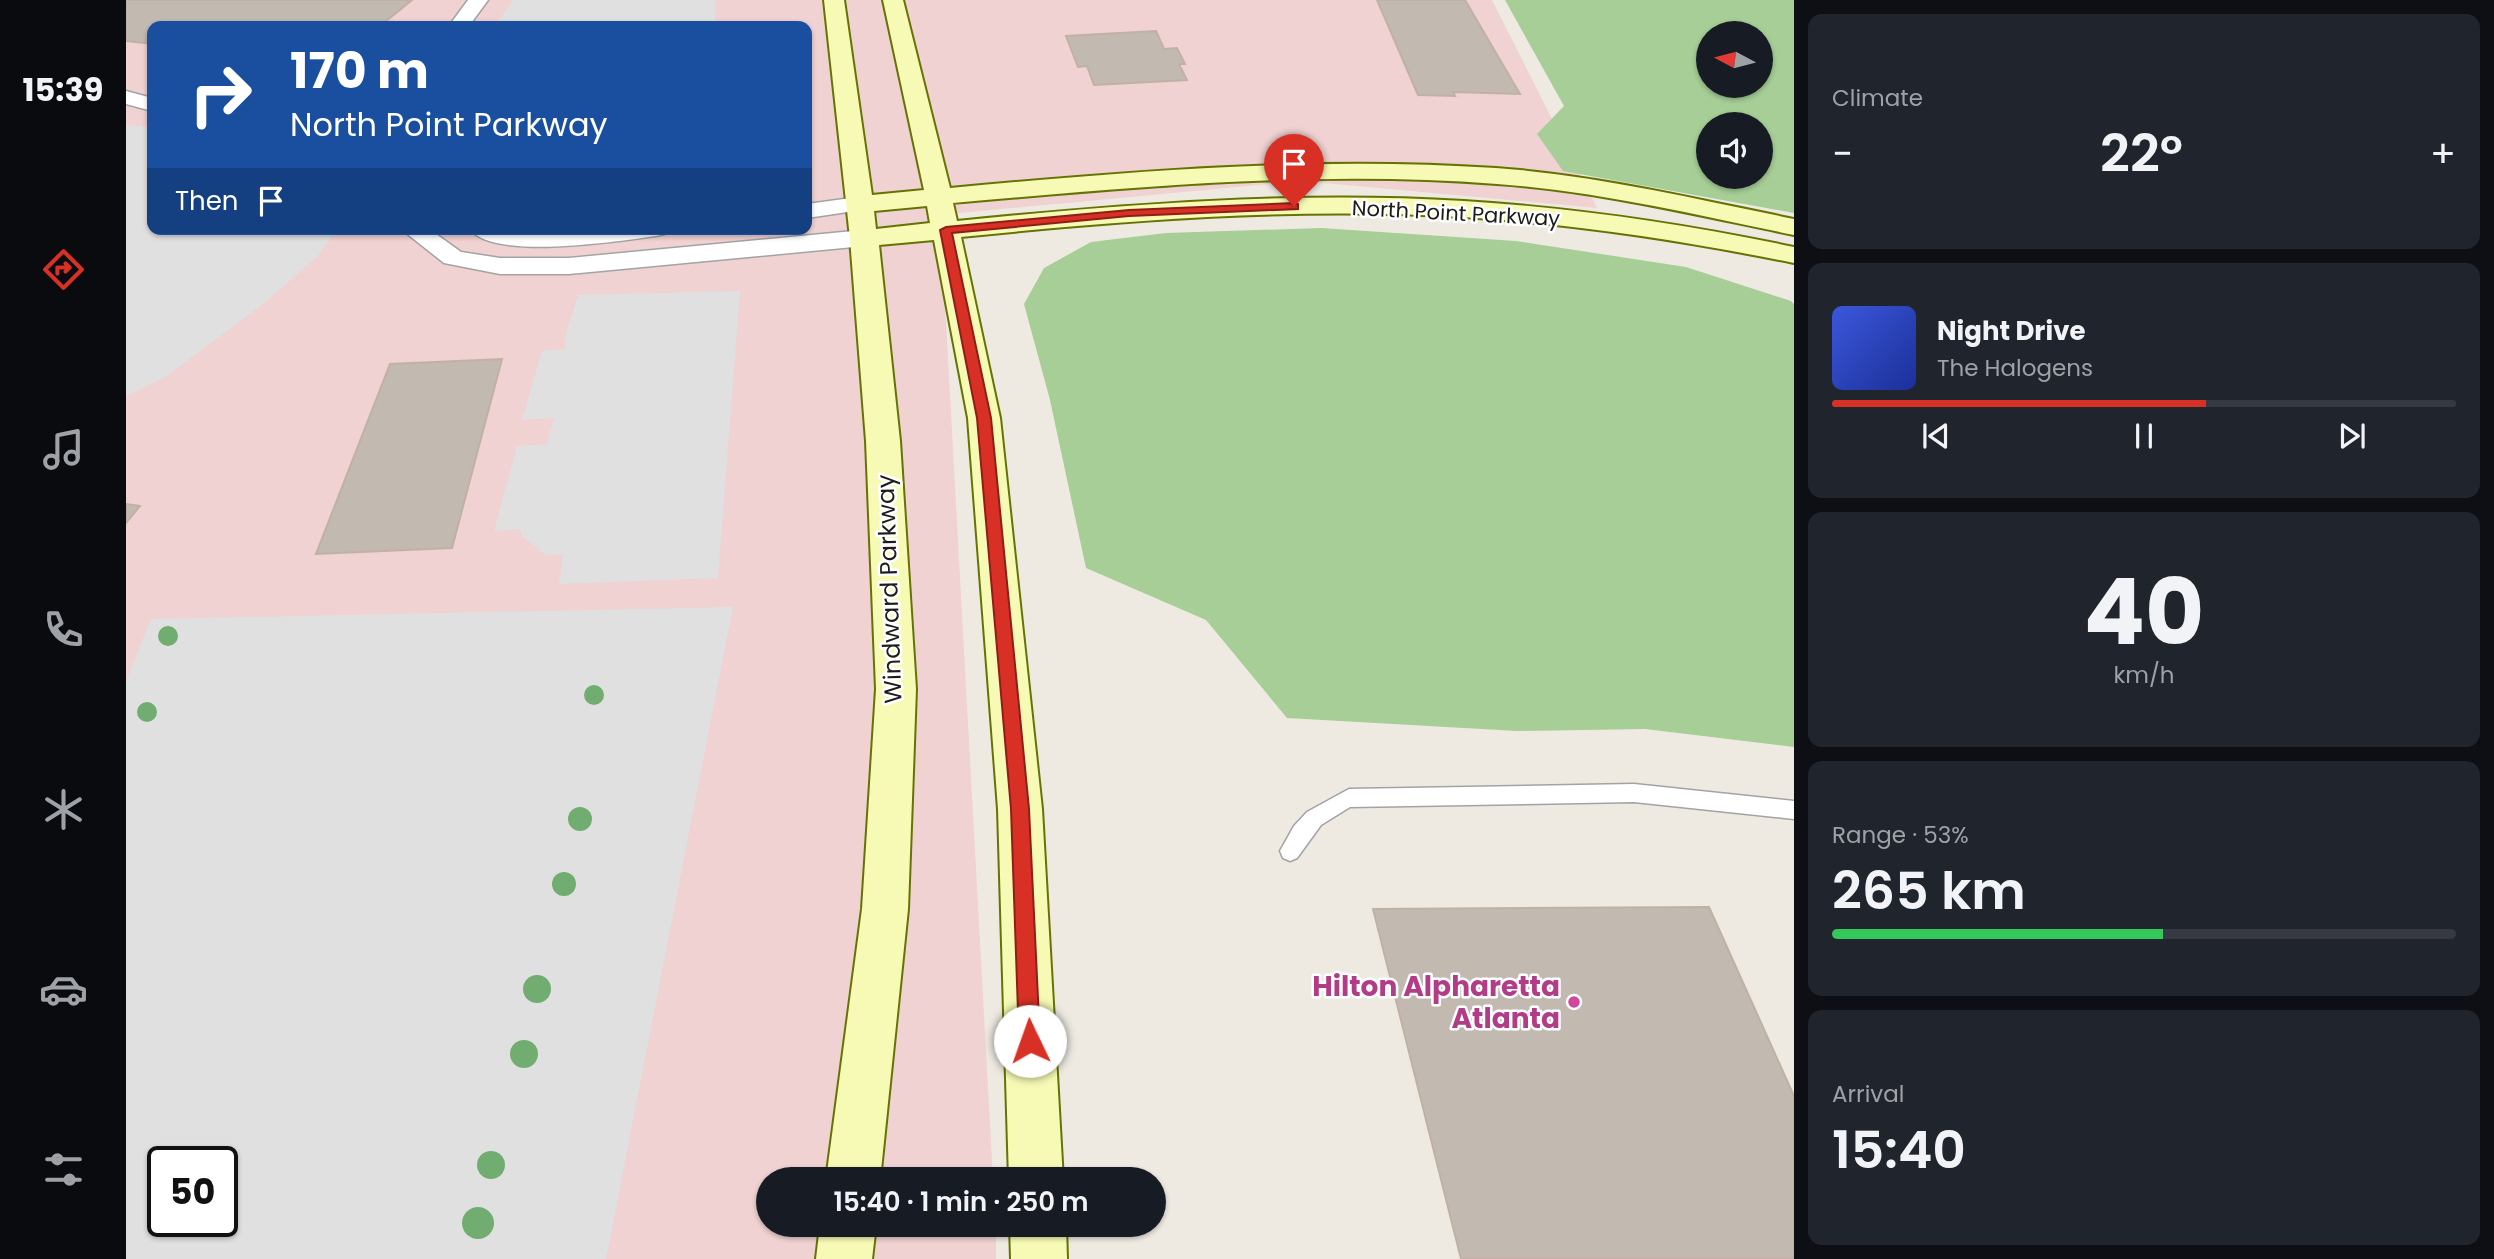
<!DOCTYPE html>
<meta charset="utf-8">
<style>
:root{--surface:#171b24;--page:#20242c;--text:#f1f3f6;--muted:#9ea1a6;--line:#363941;--accent:#d93025}
body{margin:0;font-family:Poppins,sans-serif;background:var(--page);color:var(--text);height:100vh;display:flex;flex-direction:column;font-size:26px;white-space:nowrap}
*{box-sizing:border-box;margin:0}
p{font-size:23px;color:var(--muted)}
.icon{flex:none;width:38px;height:38px;fill:none;stroke:currentColor;stroke-width:2;stroke-linecap:round;stroke-linejoin:round}
.map{position:relative;flex:1;overflow:hidden}
.side{display:flex;flex-direction:column;gap:14px;padding:14px;background:#0d0f14;width:700px}
.side>*{flex:none}
.top-card{position:absolute;left:21px;top:21px;width:665px;height:214px;border-radius:14px;box-shadow:0 2px 5px #0004;background:#1a4fa0;color:#fff;overflow:hidden}
.needle{width:46px;rotate:277deg}
.tools{position:absolute;left:1570px;top:21px;display:grid;gap:14px}
.tools a{display:grid;place-items:center;width:77px;height:77px;border-radius:50%;background:var(--surface);box-shadow:0 2px 5px #0004;font-size:35px}
.speed{position:absolute;left:21px;top:1146px;display:flex;gap:14px;font-size:35px;font-weight:700;text-align:center}
.speed>*{display:grid;place-content:center;width:91px;height:91px;border-radius:50%;background:var(--surface);box-shadow:0 2px 5px #0004;line-height:1}
.speed .limit{border:4px solid #111;border-radius:10px;background:#fff;color:#111}
.pin{position:absolute;display:grid;place-items:center;width:60px;height:60px;color:#fff;margin:-72px -30px;border-radius:50% 50% 50% 0;rotate:-45deg;box-shadow:0 0 7px #0007}
.pin .icon{rotate:45deg}
.me{position:absolute;width:77px;margin:-38px;rotate:357deg;stroke-linejoin:round;filter:drop-shadow(0 0 5px #0008)}
.turn{display:flex;align-items:center;gap:24px;height:147px;padding:0 28px;font-size:32px}
.turn .icon{width:91px;height:91px;stroke-width:2.5}
.turn b{display:block;font-size:49px;line-height:60px}
.then{display:flex;align-items:center;height:66px;padding:0 28px;background:#0003;gap:14px;font-size:26px}
.big{font-size:52px;font-weight:600;line-height:1.1}
.side .tile{flex:1;display:flex;flex-direction:column;justify-content:center;gap:10px;min-width:0;padding:0 24px;border-radius:14px;background:var(--page)}
.side .dial{align-items:center;gap:0}
.dial b{font-size:91px;line-height:1}
.song{display:flex;align-items:center;gap:21px}
.cover{width:84px;height:84px;border-radius:10px;background:linear-gradient(135deg,hsl(230 70% 55%),hsl(230 70% 35%))}
.played{height:7px;border-radius:4px;background:linear-gradient(90deg,var(--accent) 60%,var(--line) 60%)}
.keys{display:flex;justify-content:space-around;direction:ltr}
.heat{display:flex;justify-content:space-between;align-items:center;font-size:38px;direction:ltr}
.charge{height:10px;border-radius:5px;background:linear-gradient(90deg,#34c759 53%,var(--line) 0)}
.trip{position:absolute;left:630px;top:1167px;width:410px;height:70px;border-radius:35px;background:var(--surface);box-shadow:0 2px 5px #0004;font-weight:600;line-height:70px;text-align:center}
main{display:flex;flex:1;min-height:0}
.tabs{display:flex;flex-direction:column;width:126px;justify-content:space-around;align-items:center;background:#090b0e;color:var(--muted)}
.tabs .icon{width:49px;height:49px}
.tabs .selected{color:var(--accent)}
.tabs b{font-size:32px;color:var(--text)}
.map>svg:first-child{display:block}
.commercial{fill:#efd2d1;fill-rule:evenodd}
.forest{fill:#a6ce96;fill-rule:evenodd}
.parking{fill:#e0e0e0;fill-rule:evenodd}
.building{fill:#c2b9b1;stroke:#c0b1a4;stroke-width:2}
.lines{fill:none;stroke-linecap:round;stroke-linejoin:round}
.lane-casing{stroke:#a3a3a3;stroke-width:3}
.street-casing{stroke:#a3a3a3;stroke-width:3}
.secondary-casing{stroke:#667304;stroke-width:4}
.lane{fill:#fff;fill-rule:evenodd}
.street{fill:#fff;fill-rule:evenodd}
.secondary{fill:#f6fab4;fill-rule:evenodd}
.tree{fill:#71ad71}
.route{fill:#d93025;stroke:#8d1f18;stroke-width:2}
.hotel-dot{fill:#d1479c;stroke:#fff;stroke-width:2.5}
.labels{text-anchor:middle;dominant-baseline:central;stroke-width:5;stroke-linejoin:round;paint-order:stroke}
.far-street-label{font-size:21px;fill:#1c1c1c;stroke:#fff}
.street-label{font-size:24px;fill:#1c1c1c;stroke:#fff}
.near-hotel-label{font-size:28px;font-weight:bold;fill:#b23c85;stroke:#fff;text-anchor:end}
</style>
<main>
<nav class="tabs">
<b>15:39</b>
<svg class="icon selected" aria-label="directions" viewBox="0 0 24 24"><path d="M12 3l9 9-9 9-9-9zM9 14v-3h6M13 9l2 2-2 2"/></svg>
<svg class="icon" aria-label="music" viewBox="0 0 24 24"><path d="M9 18V5l10-2v13"/><circle cx="6" cy="18" r="3"/><circle cx="16" cy="16" r="3"/></svg>
<svg class="icon" aria-label="phone" viewBox="0 0 24 24"><path d="M5 4h4l2 5-3 2q2 4 5 5l2-3 5 2v4C11 20 4 13 5 4z"/></svg>
<svg class="icon" aria-label="climate" viewBox="0 0 24 24"><path d="M12 3v18M4 7l16 10M4 17L20 7"/></svg>
<svg class="icon" aria-label="car" viewBox="0 0 24 24"><path d="M5 17H2v-5l4-1 3-4h7l3 4 3 1v5h-3M9 17h6M6 11h13"/><circle cx="7" cy="17" r="2"/><circle cx="17" cy="17" r="2"/></svg>
<svg class="icon" aria-label="filters" viewBox="0 0 24 24"><path d="M4 7h16M4 17h16"/><circle cx="9" cy="7" r="2"/><circle cx="15" cy="17" r="2"/></svg>
</nav>
<div class="map">
<svg width="1668" height="1259" viewBox="0 0 1668 1259">
<rect width="100%" height="100%" fill="#eeeae2"/>
<path class="commercial" d="M0,0H1366L1471,208L1175,181L802,216L819,304L867,1179L642,1180V1225H870V1259H0ZM26,26H681V229H26ZM37,1162H96V1222H37Z"/>
<path class="forest" d="M1379,0H1668V213L1437,171L1411,134L1438,106ZM1582,33H1634V86H1582ZM1582,124H1634V177H1582Z
M1195,228L1390,241L1560,267L1665,301L1668,304V747L1519,729L1391,731L1161,718L1080,620L960,568L924,400L898,304L918,268L965,242L1040,233Z"/>
<path class="parking" d="M387,0H589V26H369Z
M0,125L26,127V229H211L192,256L137,304L41,376L0,396Z
M614,291L592,578L433,584L437,555L418,554L396,536L394,529L368,531L391,446L421,444L428,418L396,420L416,351L439,349V337L452,295Z
M607,607L480,1259H0V681L25,619ZM37,1162H96V1222H37Z"/>
<path class="building" d="M0,0H286L254,26H26V44L0,41Z
M1251,0H1339L1394,94L1327,92L1329,96L1292,95Z
M1030,31L1038,49L1051,48L1059,64H1053L1061,80L968,85L961,66L952,67L940,36Z
M376,359L326,548L190,554L264,364Z
M0,504L14,506L0,523Z
M1583,907L1668,1096V1259H1335L1247,909Z"/>
<g class="lines">
<defs>
<path id="lane" d="M1508,784L1668,801V819L1508,802L1224,807L1195,825L1171,858L1164,861L1157,858L1154,851L1168,826L1181,812L1223,789Z"/>
<path id="street" d="M342,0H362L343,26H323Z
M0,91L26,98V111L0,104Z
M733,197L742,199L745,204L742,209L681,218V204Z
M275,229H303L335,252L374,258H443L738,230L747,233L751,238L747,243L738,246L443,274H374L318,263Z
M344,229L420,232L542,229L539,234L530,236C495,241 366,261 344,229Z"/>
<path id="secondary" d="M698,0H718L746,195L798,190L757,0H777L824,188C1005,171 1188,156 1370,168C1470,175 1570,199 1668,219V235C1570,215 1471,191 1371,184C1190,170 1008,187 827,203L831,221C1000,204 1169,191 1338,201C1450,208 1559,224 1668,247V263C1559,241 1449,224 1337,217C1169,207 1002,220 835,237L874,418L916,809L937,1180H883L872,809L842,418L808,240L753,245L774,441L790,689L782,909L754,1180H700L736,909L750,689L740,441L724,238ZM801,206L804,223L750,229L748,211Z
M694,1225H750L746,1259H690Z
M884,1225H940L941,1259H885Z"/>
</defs>
<use href="#lane" class="lane-casing"/>
<use href="#street" class="street-casing"/>
<use href="#secondary" class="secondary-casing"/>
<use href="#lane" class="lane"/>
<use href="#street" class="street"/>
<use href="#secondary" class="secondary"/>
</g>
<g class="tree">
<circle cx="42" cy="636" r="10"/>
<circle cx="468" cy="695" r="10"/>
<circle cx="21" cy="712" r="10"/>
<circle cx="454" cy="819" r="12"/>
<circle cx="438" cy="884" r="12"/>
<circle cx="411" cy="989" r="14"/>
<circle cx="398" cy="1054" r="14"/>
<circle cx="365" cy="1165" r="14"/>
<circle cx="352" cy="1223" r="16"/>
</g>
<path class="route" d="M1168,203L1172,204V209L1003,216L826,233L865,418L903,809L914,1041L911,1049L904,1052L896,1049L893,1041L885,809L851,418L814,230L820,227L1003,210Z"/>
<circle class="hotel-dot" cx="1448" cy="1002" r="7"/>
<g class="labels">
<g class="far-street-label">
<text transform="translate(1330 213) rotate(3)">North Point Parkway</text>
</g>
<g class="street-label">
<text transform="translate(763 589) rotate(-92)">Windward Parkway</text>
</g>
<g class="near-hotel-label">
<text x="1434" y="986">Hilton Alpharetta<tspan x="1434" dy="32">Atlanta</tspan></text>
</g>
</g>
</svg>
<div class="tools">
<a><svg class="needle" viewBox="-14 -14 28 28"><path d="M0-13l5 13h-10z" fill="#e53935"/><path d="M0 13l5-13h-10z" fill="#9ea1a6"/></svg></a>
<a><svg class="icon" aria-label="sound" viewBox="0 0 24 24"><path d="M4 9h4l5-4v14l-5-4H4zM17 9q2 3 0 6"/></svg></a>
</div>
<div class="speed"><div class="limit">50</div></div>
<div class="pin" style="left:1168px;top:206px;background:#d93025"><svg class="icon" aria-label="arrive" viewBox="0 0 24 24"><path d="M6 21V4h12l-3 4 3 4H6"/></svg></div>
<svg class="me" style="left:904px;top:1041px" viewBox="-20 -20 40 40"><circle r="19" fill="#fff"/><path d="M0-13L10 11 0 6-10 11z" fill="#d93025"/></svg>
<div class="trip">15:40 · 1 min · 250 m</div>
<div class="top-card">
<div class="turn"><svg class="icon" aria-label="right" viewBox="0 0 24 24"><path d="M7 20v-9h11M14 6l5 5-5 5"/></svg><div><b>170 m</b>North Point Parkway</div></div>
<div class="then">Then<svg class="icon" aria-label="arrive" viewBox="0 0 24 24"><path d="M6 21V4h12l-3 4 3 4H6"/></svg></div>
</div>
</div>
<section class="side">
<div class="tile"><p>Climate</p>
<div class="heat"><a>−</a><b class="big">22°</b><a>+</a></div>
</div>
<div class="tile">
<div class="song"><i class="cover"></i><div><b>Night Drive</b><p>The Halogens</p></div></div>
<div class="played"></div>
<div class="keys"><svg class="icon" aria-label="previous" viewBox="0 0 24 24"><path d="M18 5L8 12l10 7zM5 5v14"/></svg><svg class="icon" aria-label="pause" viewBox="0 0 24 24"><path d="M8 5v14M16 5v14"/></svg><svg class="icon" aria-label="next" viewBox="0 0 24 24"><path d="M6 5l10 7-10 7zM19 5v14"/></svg></div>
</div>
<div class="tile dial"><b>40</b><p>km/h</p></div>
<div class="tile"><p>Range · 53%</p><b class="big">265 km</b><div class="charge"></div></div>
<div class="tile"><p>Arrival</p><b class="big">15:40</b></div>
</section>
</main>
